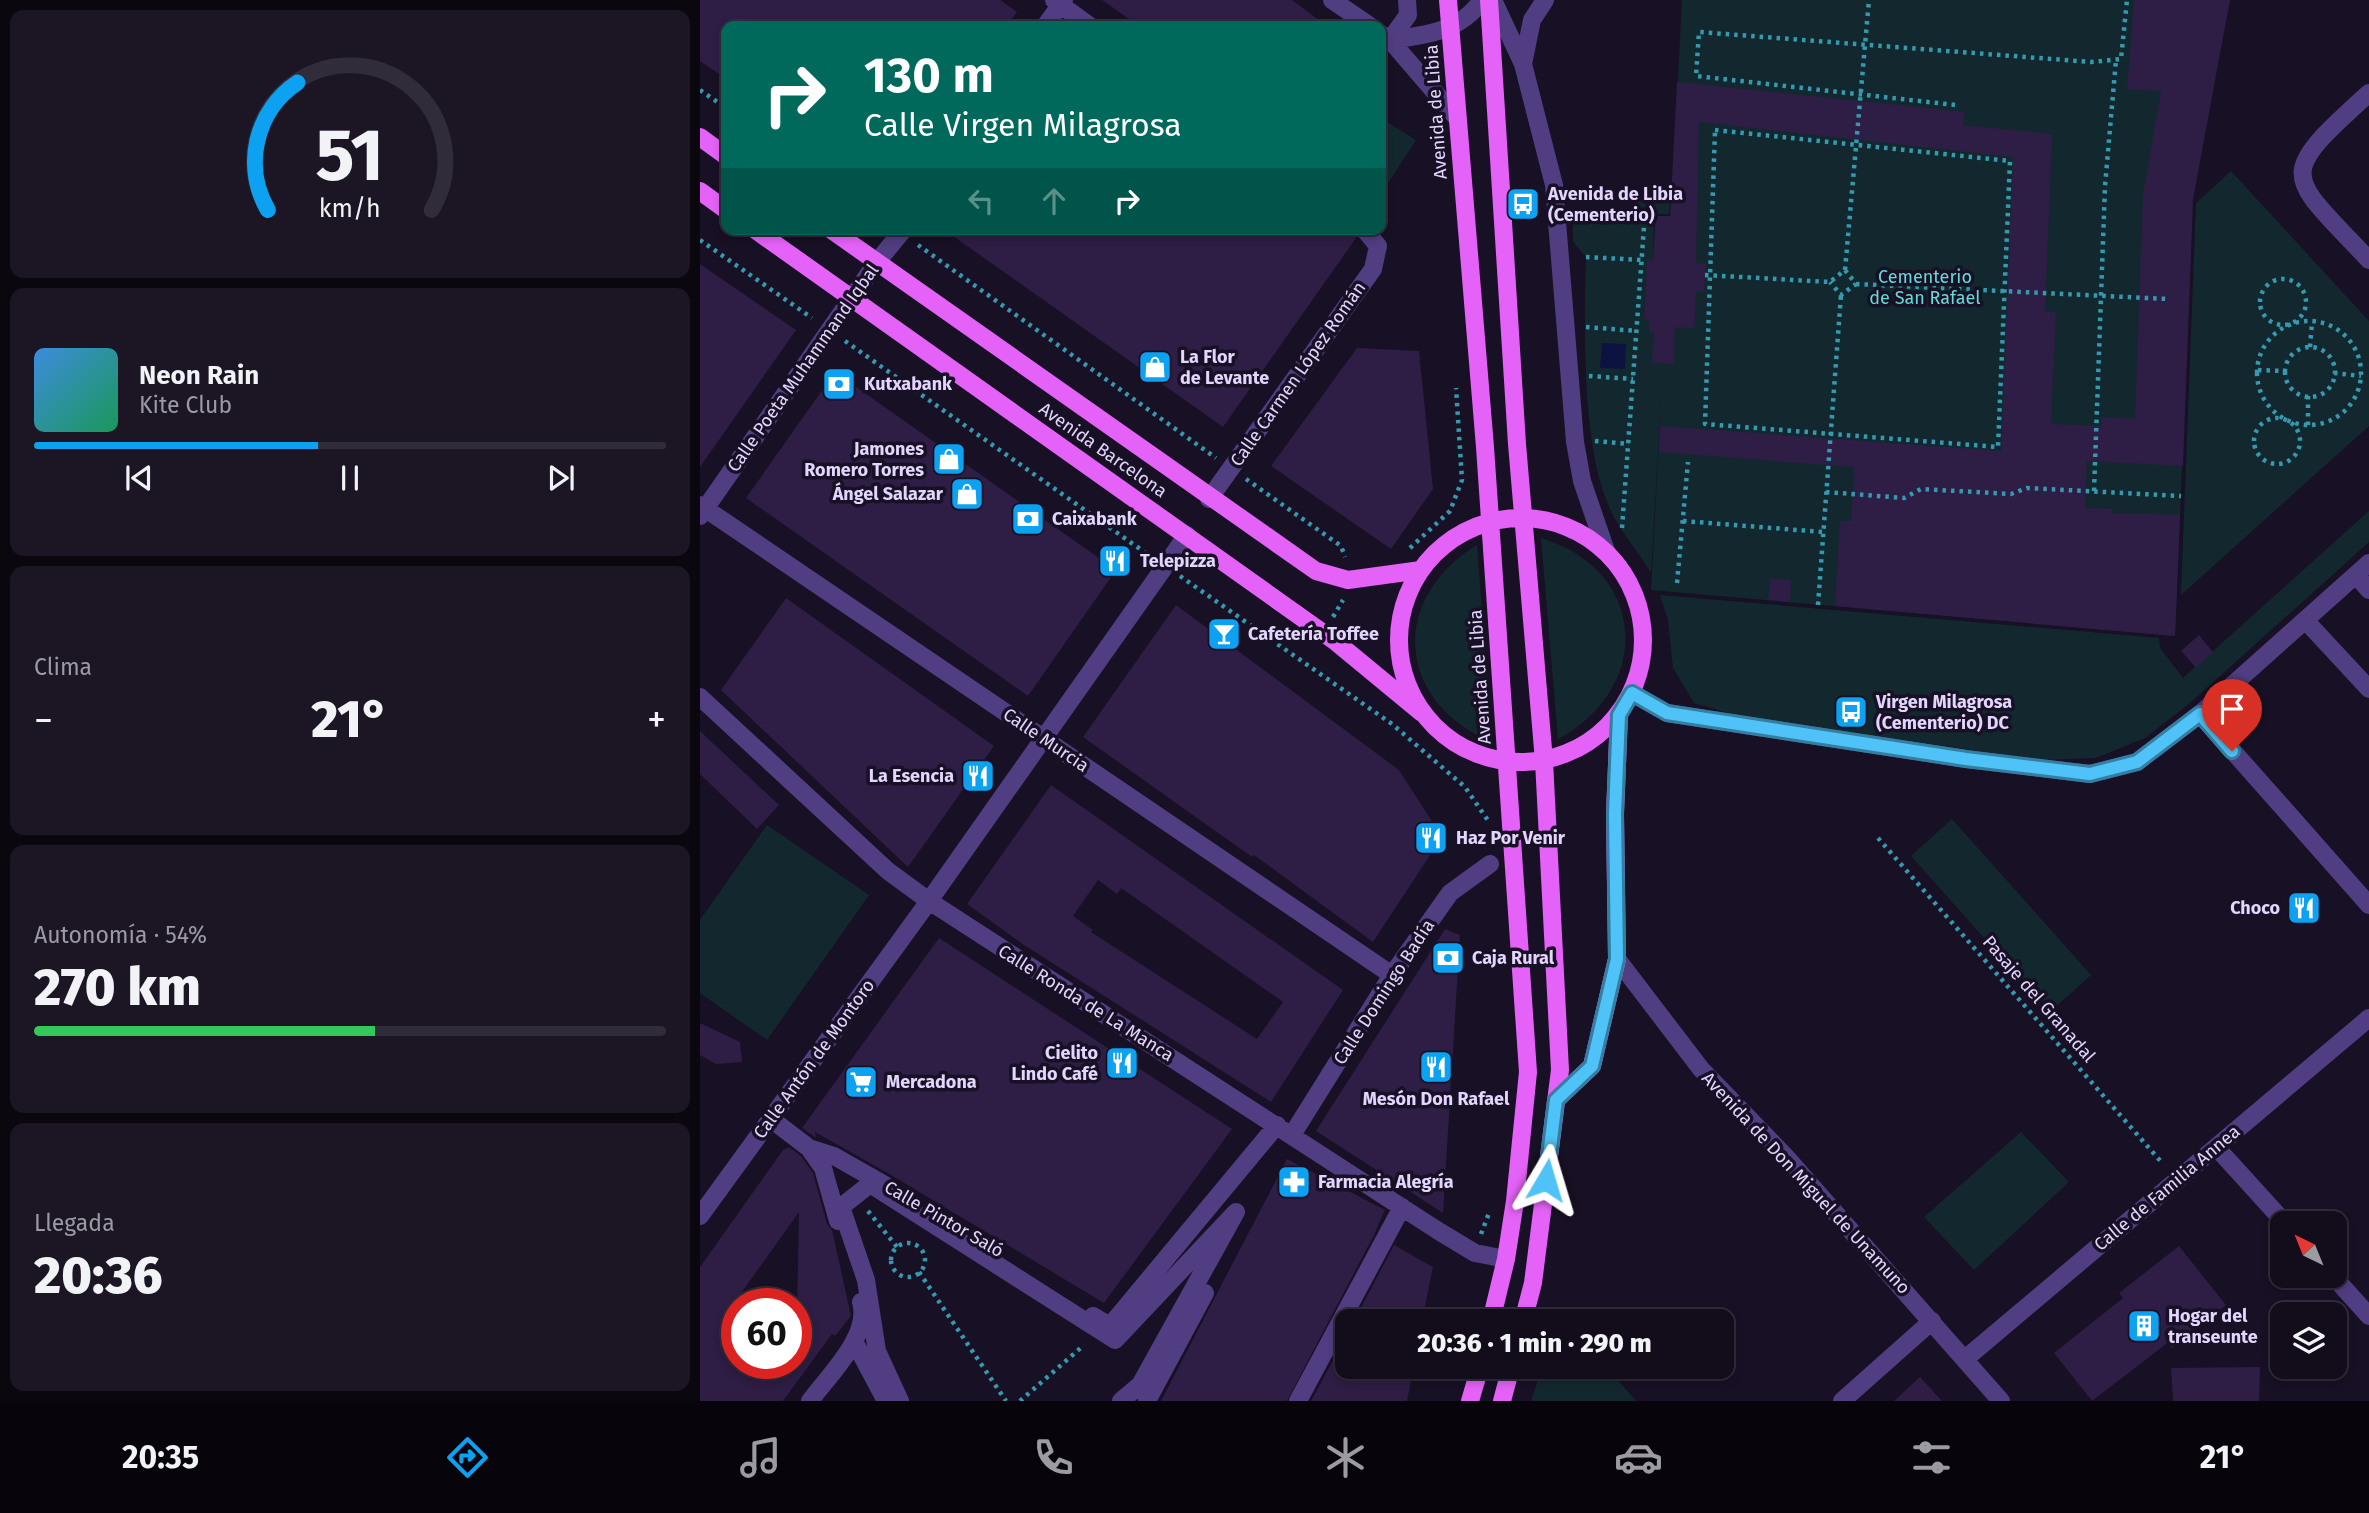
<!DOCTYPE html>
<html lang="es">
<meta charset="utf-8">
<style>
:root{--surface:#120c1b;--page:#1b1524;--text:#f1f3f6;--muted:#9c9ba3;--line:#312c3a;--accent:#0ca2f1}
body{margin:0;font-family:"Fira Sans",sans-serif;background:var(--page);color:var(--text);height:100vh;display:flex;flex-direction:column;font-size:26px;white-space:nowrap}
*{box-sizing:border-box;margin:0}
p{font-size:23px;color:var(--muted)}
.icon{flex:none;width:38px;height:38px;fill:none;stroke:currentColor;stroke-width:2;stroke-linecap:round;stroke-linejoin:round}
.map{position:relative;flex:1;overflow:hidden}
.panel{display:flex;flex-direction:column;gap:10px;padding:10px;background:#0a070f;width:700px}
.panel>*{flex:none}
.top-card{position:absolute;left:21px;top:21px;width:665px;height:214px;border-radius:14px;box-shadow:0 4px 10px #0003,0 0 0 2px var(--line);background:#00695c;color:#fff;overflow:hidden}
.needle{width:46px;rotate:317deg}
.tools{position:absolute;left:1570px;top:1211px;display:grid;gap:14px}
.tools a{display:grid;place-items:center;width:77px;height:77px;border-radius:14px;background:var(--surface);box-shadow:0 4px 10px #0003,0 0 0 2px var(--line);font-size:35px}
.speed{position:absolute;left:21px;top:1288px;display:flex;gap:14px;font-size:35px;font-weight:700;text-align:center}
.speed>*{display:grid;place-content:center;width:91px;height:91px;border-radius:50%;background:var(--surface);box-shadow:0 4px 10px #0003,0 0 0 2px var(--line);line-height:1}
.speed .limit{border:10px solid #d22;background:#fff;color:#111}
.pin{position:absolute;display:grid;place-items:center;width:60px;height:60px;color:#fff;margin:-72px -30px;border-radius:50% 50% 50% 0;rotate:-45deg;box-shadow:0 0 7px #0007}
.pin .icon{rotate:45deg}
.me{position:absolute;width:77px;margin:-38px;rotate:7deg;stroke-linejoin:round;filter:drop-shadow(0 0 5px #0008)}
.turn{display:flex;align-items:center;gap:24px;height:147px;padding:0 28px;font-size:32px}
.turn .icon{width:91px;height:91px;stroke-width:2.5}
.turn b{display:block;font-size:49px;line-height:60px}
.lanes{display:flex;align-items:center;height:66px;padding:0 28px;background:#0003;justify-content:center;gap:35px;direction:ltr}
.lanes .off{opacity:.35}
.big{font-size:52px;font-weight:800;line-height:1.1}
.panel .tile{flex:1;display:flex;flex-direction:column;justify-content:center;gap:10px;min-width:0;padding:0 24px;border-radius:14px;background:var(--page)}
.panel .dial{align-items:center;gap:0}
.dial svg{height:182px;overflow:visible;fill:none;stroke:var(--line);stroke-width:7;stroke-linecap:round;text-anchor:middle}
.dial text{fill:var(--text);stroke:none}
.song{display:flex;align-items:center;gap:21px}
.cover{width:84px;height:84px;border-radius:10px;background:linear-gradient(135deg,hsl(210 70% 55%),hsl(150 70% 35%))}
.played{height:7px;border-radius:4px;background:linear-gradient(90deg,var(--accent) 45%,var(--line) 45%)}
.keys{display:flex;justify-content:space-around;direction:ltr}
.heat{display:flex;justify-content:space-between;align-items:center;font-size:38px;direction:ltr}
.charge{height:10px;border-radius:5px;background:linear-gradient(90deg,#34c759 54%,var(--line) 0)}
.trip{position:absolute;left:635px;top:1309px;width:399px;height:70px;border-radius:14px;background:var(--surface);box-shadow:0 4px 10px #0003,0 0 0 2px var(--line);font-weight:800;line-height:70px;text-align:center}
.dock{display:flex;height:112px;justify-content:space-around;align-items:center;background:#07050b;color:var(--muted)}
.dock .icon{width:49px;height:49px}
.dock .current{color:var(--accent)}
.dock b{font-size:32px;color:var(--text)}
main{display:flex;flex:1;min-height:0}
.map>svg:first-child{display:block}
.green{fill:#13282e}
.water{fill:#0d1340}
.building{fill:#2e1d44;fill-rule:evenodd}
.lines{fill:none;stroke-linecap:round;stroke-linejoin:round}
.path{stroke:#3599b0;stroke-width:4.5;stroke-dasharray:3.5 5;stroke-linecap:butt}
.minor{stroke:#513d81;stroke-width:18}
.major{stroke:#e462f7;stroke-width:18}
.route-casing{stroke:#337fa1;stroke-width:18}
.route{stroke:#4fc3f7;stroke-width:12}
.labels{text-anchor:middle;dominant-baseline:central;stroke-width:7;stroke-linejoin:round;paint-order:stroke}
.street-label{font-size:18px;fill:#e3d5fd;stroke:#181024}
.poi-label{font-size:18px;font-weight:bold;fill:#e3d5fd;stroke:#181024;text-anchor:start}
.park-label{font-size:18px;fill:#64dad9;stroke:#181024}
</style>
<main>
<section class="panel">
<div class="tile dial"><svg viewBox="0 0 100 80">
<path d="M14 69A42 42 0 1 1 86 69"/>
<path d="M14 69A42 42 0 0 1 27 13" stroke="#0ca2f1"/>
<text x="50" y="56" font-size="32" font-weight="700">51</text>
<text x="50" y="72" font-size="11">km/h</text>
</svg></div>
<div class="tile">
<div class="song"><i class="cover"></i><div><b>Neon Rain</b><p>Kite Club</p></div></div>
<div class="played"></div>
<div class="keys"><svg class="icon" aria-label="previous" viewBox="0 0 24 24"><path d="M18 5L8 12l10 7zM5 5v14"/></svg><svg class="icon" aria-label="pause" viewBox="0 0 24 24"><path d="M8 5v14M16 5v14"/></svg><svg class="icon" aria-label="next" viewBox="0 0 24 24"><path d="M6 5l10 7-10 7zM19 5v14"/></svg></div>
</div>
<div class="tile"><p>Clima</p>
<div class="heat"><a>−</a><b class="big">21°</b><a>+</a></div>
</div>
<div class="tile"><p>Autonomía · 54%</p><b class="big">270 km</b><div class="charge"></div></div>
<div class="tile"><p>Llegada</p><b class="big">20:36</b></div>
</section>
<div class="map">
<svg width="1669" height="1401" viewBox="0 0 1669 1401">
<rect width="100%" height="100%" fill="#181024"/>
<path class="green" d="M982,0H1529L1493,199L1475,636L951,590L962,386L951,573C937,549 915,526 906,499C882,438 884,324 886,257L873,242V218L934,223L935,201L970,202L969,214H954L953,260L956,216H971Z
M681,118L716,140L687,185L681,181Z
M1531,171L1669,321V426L1481,595L1496,203Z
M1669,511V542L1490,703L1445,738L1396,758L1341,760L1038,716L994,703L973,668L968,620L960,595L1459,638L1460,648L1483,678Z
M841,538C948,570 953,688 858,739Z
M777,545L792,742C697,703 688,599 777,545Z
M1252,819L1391,975L1350,1012L1211,856Z
M67,825L169,895L67,1040L0,993V920Z
M1321,1132L1369,1182L1274,1270L1224,1217Z
M842,1367H907L936,1401H831Z"/>
<path class="water" d="M902,343L926,344L925,369L900,368Z"/>
<path class="building" d="M0,0H300L317,12L306,26H26V79L0,61Z
M402,0H592L627,26H439Z
M1434,0H1530L1493,199L1483,466L1387,461L1385,508L1413,509L1412,513L1480,515L1475,636L1135,606L1140,521H1151L1154,467L959,452L960,426L1301,451L1313,157L999,122L996,263L1006,264L1004,292L996,291L994,328L975,327L974,364L952,363L954,332H949V319H944L947,260H953L956,216H970L977,82L1265,112L1263,125L1352,134L1345,311L1356,312L1351,424L1401,426V417L1435,419L1443,195L1461,91L1427,89Z
M243,229H644L656,238L523,427Z
M0,264L96,330L0,467Z
M657,348L719,351L733,489L691,549L571,466Z
M135,372L416,570L328,696L46,498Z
M1070,579L1091,580L1090,602L1068,600Z
M86,598L294,746L208,867L21,690Z
M476,605L699,770L742,837L673,942L554,855L552,857L383,737Z
M1499,635L1513,652L1496,668L1481,651Z
M0,731L79,805L57,829L0,774Z
M351,785L643,990L571,1102L324,945L267,904ZM398,880L417,894L421,888L583,1002L557,1039L391,932L393,930L373,916Z
M745,929L760,935L743,1213L616,1131Z
M239,938L532,1129L404,1303L191,1175L115,1132L116,1138L102,1128Z
M0,1023L40,1042L42,1062L16,1064L0,1055Z
M89,1147L101,1156L113,1173L127,1224L132,1230L151,1316L135,1336L132,1334L83,1401H0V1267L83,1150ZM99,1212L96,1363H37V1299Z
M587,1159L685,1210L674,1235L587,1401H461Z
M694,1245L733,1267L722,1321H654Z
M1479,1246L1526,1305L1471,1349L1470,1341L1392,1401L1354,1353L1423,1298L1419,1293Z
M648,1333V1367H714L707,1401H611Z
M1560,1367L1559,1401H1473L1471,1368Z
M1220,1377L1242,1401H1194Z"/>
<g class="lines">
<path class="path" d="M0,90L26,108
M1255,105L996,76L999,32L1391,62L1421,59L1427,0
M1015,130L1310,161L1298,447L1005,424Z
M0,240L112,318
M218,245L516,458
M886,257L941,260
M1145,270L1169,0
M1005,275L1130,282L1145,270L1156,284L1141,295L1130,282
M1560 302a23 23 0 1 1 46 0a23 23 0 1 1-46 0Z
M1156,284L1468,299
M1557 373a52 52 0 1 1 104 0a52 52 0 1 1-104 0Z
M886,327L937,331
M145,341L450,556
M1610,347L1612,322
M1585 372a25 25 0 1 1 50 0a25 25 0 1 1-50 0Z
M1558,370L1585,371
M1634,373L1661,376
M889,376L933,379
M1554 441a23 23 0 1 1 46 0a23 23 0 1 1-46 0Z
M1608,425V396
M895,441L929,444
M546,479L641,546L645,557
M1394,491L1405,186L1416,60
M1126,492L1204,498L1221,489L1311,494L1327,488L1481,496
M983,521L1123,532
M922,528L944,227
M710,548L750,511L762,480L756,388
M924,561L925,575
M480,576L692,724L765,787L789,822
M977,583L988,462
M1118,605L1141,295
M633,617L643,600
M1178,838L1463,1164
M168,1211L197,1247
M781,1234L789,1213
M191 1260a17 17 0 1 1 34 0a17 17 0 1 1-34 0Z
M219,1272L306,1401
M320,1401L384,1345"/>
<path class="minor" d="M354,0L390,26
M632,0L670,26
M793,0L823,64L854,185L875,442L882,481L906,551
M345,26L364,0
M681,34L690,40L757,118
M690,40C726,35 760,32 782,0
M690,40L708,15L707,0
M823,64L832,20L845,0
M1669,93C1575,178 1586,172 1669,260
M509,499L673,269L678,246L664,229
M0,505L692,975
M0,516L177,262L204,229
M1656,575L1669,590
M1605,620L1669,689
M932,693L967,713L1266,759L1390,774L1437,762L1500,714L1669,563
M0,697L188,871L229,901L740,1232L775,1253L806,1259
M1500,714L1669,905
M917,959L1001,1069L1086,1157L1301,1401
M71,1119L109,1148L134,1156L185,1185
M592,1135L692,975L750,893L790,864
M1516,1147L1585,1223
M109,1148L123,1168L138,1221
M0,1216L229,901L487,535
M1633,1276L1669,1316
M393,1316L410,1326L577,1125
M154,1341L186,1401
M1265,1359L1669,1018
M110,1401C128,1376 171,1336 161,1302
M200,1401L177,1351L166,1280L141,1207L170,1184L415,1340L536,1212L440,1385L421,1401
M447,1401L505,1293
M598,1401L702,1207
M1142,1401L1232,1321"/>
<path class="major" d="M748,0L785,447L828,1072L815,1201L806,1259L791,1321
M789,0L817,444L844,761L860,1070L833,1283L823,1321
M0,137L26,156
M0,191L26,210
M54,229L636,642L722,713
M130,229L616,571L648,580L721,570
M699 640a122 122 0 1 1 244 0a122 122 0 1 1-244 0Z
M856,1100L892,1066L917,959L915,814L919,715
M770,1401L780,1367
M802,1401L811,1367"/>
</g>
<g class="lines">
<defs>
<path id="route" d="M846,1180L856,1100L892,1066L917,959L915,814L919,715L932,693L967,713L1266,759L1390,774L1437,762L1500,714L1532,751"/>
</defs>
<use href="#route" class="route-casing"/>
<use href="#route" class="route"/>
</g>
<defs>
<symbol id="bus-square" viewBox="-11 -11 22 22"><rect x="-9" y="-9" width="18" height="18" rx="4" fill="#0ca2f1" stroke="#181024"/><path d="M-5-6H5V4H4V6H2V4H-2V6H-4V4H-5ZM-3.5-4V0h7V-4ZM-3.5 1.2v1.5H-2V1.2ZM2 1.2v1.5H3.5V1.2Z" fill="#fff"/></symbol>
<symbol id="shop-square" viewBox="-11 -11 22 22"><rect x="-9" y="-9" width="18" height="18" rx="4" fill="#0ca2f1" stroke="#181024"/><path d="M-5-2.5h2.3a2.7 3.5 0 0 1 5.4 0H5L5.5 6h-11ZM-1.5-2.5h3a1.5 2.3 0 0 0-3 0Z" fill="#fff"/></symbol>
<symbol id="bank-square" viewBox="-11 -11 22 22"><rect x="-9" y="-9" width="18" height="18" rx="4" fill="#0ca2f1" stroke="#181024"/><path d="M-6-4H6V4H-6ZM0-2.3a2.3 2.3 0 1 0 0 4.6a2.3 2.3 0 1 0 0-4.6Z" fill="#fff"/></symbol>
<symbol id="restaurant-square" viewBox="-11 -11 22 22"><rect x="-9" y="-9" width="18" height="18" rx="4" fill="#0ca2f1" stroke="#181024"/><path d="M-5-6h1v4h1v-4h1v4h1v-4h1v5L-1.5 .5V6h-2V.5L-5-1ZM5-6V6H3V1.5H1.5Q1.5-4 5-6Z" fill="#fff"/></symbol>
<symbol id="bar-square" viewBox="-11 -11 22 22"><rect x="-9" y="-9" width="18" height="18" rx="4" fill="#0ca2f1" stroke="#181024"/><path d="M-6-5H6L.8 .8V4.5H3.5V6h-7V4.5H-.8V.8Z" fill="#fff"/></symbol>
<symbol id="supermarket-square" viewBox="-11 -11 22 22"><rect x="-9" y="-9" width="18" height="18" rx="4" fill="#0ca2f1" stroke="#181024"/><path d="M-6-5.5h2.5l.6 2H6L4.5 2H-2.5L-4.4-4H-6ZM-1.5 3.2a1.3 1.3 0 1 0 .1 0ZM3 3.2a1.3 1.3 0 1 0 .1 0Z" fill="#fff"/></symbol>
<symbol id="pharmacy-square" viewBox="-11 -11 22 22"><rect x="-9" y="-9" width="18" height="18" rx="4" fill="#0ca2f1" stroke="#181024"/><path d="M-2-6h4v4h4v4h-4v4h-4v-4h-4v-4h4Z" fill="#fff"/></symbol>
<symbol id="building-square" viewBox="-11 -11 22 22"><rect x="-9" y="-9" width="18" height="18" rx="4" fill="#0ca2f1" stroke="#181024"/><path d="M-4-6H4V6H1V3H-1V6H-4ZM-2.5-4.3h1.7v1.8h-1.7ZM.8-4.3h1.7v1.8H.8ZM-2.5-1h1.7V.8h-1.7ZM.8-1h1.7V.8H.8Z" fill="#fff"/></symbol>
</defs>
<g fill-rule="evenodd">
<use href="#bus-square" x="804" y="185" width="38" height="38"/>
<use href="#shop-square" x="436" y="348" width="38" height="38"/>
<use href="#bank-square" x="120" y="365" width="38" height="38"/>
<use href="#shop-square" x="230" y="440" width="38" height="38"/>
<use href="#shop-square" x="248" y="475" width="38" height="38"/>
<use href="#bank-square" x="309" y="500" width="38" height="38"/>
<use href="#restaurant-square" x="396" y="542" width="38" height="38"/>
<use href="#bar-square" x="505" y="615" width="38" height="38"/>
<use href="#bus-square" x="1132" y="693" width="38" height="38"/>
<use href="#restaurant-square" x="259" y="757" width="38" height="38"/>
<use href="#restaurant-square" x="712" y="819" width="38" height="38"/>
<use href="#restaurant-square" x="1585" y="889" width="38" height="38"/>
<use href="#bank-square" x="729" y="939" width="38" height="38"/>
<use href="#restaurant-square" x="403" y="1044" width="38" height="38"/>
<use href="#restaurant-square" x="717" y="1048" width="38" height="38"/>
<use href="#supermarket-square" x="142" y="1063" width="38" height="38"/>
<use href="#pharmacy-square" x="575" y="1163" width="38" height="38"/>
<use href="#building-square" x="1425" y="1307" width="38" height="38"/>
</g>
<g class="labels">
<g class="street-label">
<text transform="translate(736 112) rotate(-94)">Avenida de Libia</text>
<text transform="translate(103 368) rotate(-55)">Calle Poeta Muhammand Iqbal</text>
<text transform="translate(598 374) rotate(-55)">Calle Carmen López Román</text>
<text transform="translate(403 450) rotate(35)">Avenida Barcelona</text>
<text transform="translate(780 677) rotate(-94)">Avenida de Libia</text>
<text transform="translate(346 740) rotate(34)">Calle Murcia</text>
<text transform="translate(684 992) rotate(-57)">Calle Domingo Badía</text>
<text transform="translate(1339 999) rotate(49)">Pasaje del Granadal</text>
<text transform="translate(386 1003) rotate(32)">Calle Ronda de La Manca</text>
<text transform="translate(114 1059) rotate(-54)">Calle Antón de Montoro</text>
<text transform="translate(1106 1183) rotate(47)">Avenida de Don Miguel de Unamuno</text>
<text transform="translate(1467 1188) rotate(-40)">Calle de Familia Annea</text>
<text transform="translate(244 1219) rotate(30)">Calle Pintor Saló</text>
</g>
<g class="poi-label">
<text x="848" y="194">Avenida de Libia<tspan x="848" dy="21">(Cementerio)</tspan></text>
<text x="480" y="357">La Flor<tspan x="480" dy="21">de Levante</tspan></text>
<text x="164" y="384">Kutxabank</text>
<text x="224" y="449" text-anchor="end">Jamones<tspan x="224" dy="21">Romero Torres</tspan></text>
<text x="243" y="494" text-anchor="end">Ángel Salazar</text>
<text x="352" y="519">Caixabank</text>
<text x="440" y="561">Telepizza</text>
<text x="548" y="634">Cafetería Toffee</text>
<text x="1176" y="702">Virgen Milagrosa<tspan x="1176" dy="21">(Cementerio) DC</tspan></text>
<text x="254" y="776" text-anchor="end">La Esencia</text>
<text x="756" y="838">Haz Por Venir</text>
<text x="1580" y="908" text-anchor="end">Choco</text>
<text x="772" y="958">Caja Rural</text>
<text x="398" y="1053" text-anchor="end">Cielito<tspan x="398" dy="21">Lindo Café</tspan></text>
<text x="186" y="1082">Mercadona</text>
<text x="736" y="1099" text-anchor="middle">Mesón Don Rafael</text>
<text x="618" y="1182">Farmacia Alegría</text>
<text x="1468" y="1316">Hogar del<tspan x="1468" dy="21">transeunte</tspan></text>
</g>
<g class="park-label">
<text x="1225" y="277">Cementerio<tspan x="1225" dy="21">de San Rafael</tspan></text>
</g>
</g>
</svg>
<div class="tools">
<a><svg class="needle" viewBox="-14 -14 28 28"><path d="M0-13l5 13h-10z" fill="#e53935"/><path d="M0 13l5-13h-10z" fill="#9c9ba3"/></svg></a>
<a><svg class="icon" aria-label="layers" viewBox="0 0 24 24"><path d="M12 4l9 5-9 5-9-5zM3 14l9 5 9-5"/></svg></a>
</div>
<div class="speed"><div class="limit">60</div></div>
<div class="pin" style="left:1532px;top:751px;background:#d93025"><svg class="icon" aria-label="arrive" viewBox="0 0 24 24"><path d="M6 21V4h12l-3 4 3 4H6"/></svg></div>
<svg class="me" style="left:846px;top:1180px" viewBox="-20 -20 40 40"><path d="M0-17L14 15 0 8-14 15z" fill="#4fc3f7" stroke="#fff" stroke-width="4"/></svg>
<div class="trip">20:36 · 1 min · 290 m</div>
<div class="top-card">
<div class="turn"><svg class="icon" aria-label="right" viewBox="0 0 24 24"><path d="M7 20v-9h11M14 6l5 5-5 5"/></svg><div><b>130 m</b>Calle Virgen Milagrosa</div></div>
<div class="lanes"><svg class="icon off" aria-label="left" viewBox="0 0 24 24"><path d="M17 20v-9H6M10 6l-5 5 5 5"/></svg><svg class="icon off" aria-label="ahead" viewBox="0 0 24 24"><path d="M12 20V5M6 11l6-6 6 6"/></svg><svg class="icon" aria-label="right" viewBox="0 0 24 24"><path d="M7 20v-9h11M14 6l5 5-5 5"/></svg></div>
</div>
</div>
</main>
<nav class="dock">
<b>20:35</b>
<svg class="icon current" aria-label="directions" viewBox="0 0 24 24"><path d="M12 3l9 9-9 9-9-9zM9 14v-3h6M13 9l2 2-2 2"/></svg>
<svg class="icon" aria-label="music" viewBox="0 0 24 24"><path d="M9 18V5l10-2v13"/><circle cx="6" cy="18" r="3"/><circle cx="16" cy="16" r="3"/></svg>
<svg class="icon" aria-label="phone" viewBox="0 0 24 24"><path d="M5 4h4l2 5-3 2q2 4 5 5l2-3 5 2v4C11 20 4 13 5 4z"/></svg>
<svg class="icon" aria-label="climate" viewBox="0 0 24 24"><path d="M12 3v18M4 7l16 10M4 17L20 7"/></svg>
<svg class="icon" aria-label="car" viewBox="0 0 24 24"><path d="M5 17H2v-5l4-1 3-4h7l3 4 3 1v5h-3M9 17h6M6 11h13"/><circle cx="7" cy="17" r="2"/><circle cx="17" cy="17" r="2"/></svg>
<svg class="icon" aria-label="filters" viewBox="0 0 24 24"><path d="M4 7h16M4 17h16"/><circle cx="9" cy="7" r="2"/><circle cx="15" cy="17" r="2"/></svg>
<b>21°</b>
</nav>
